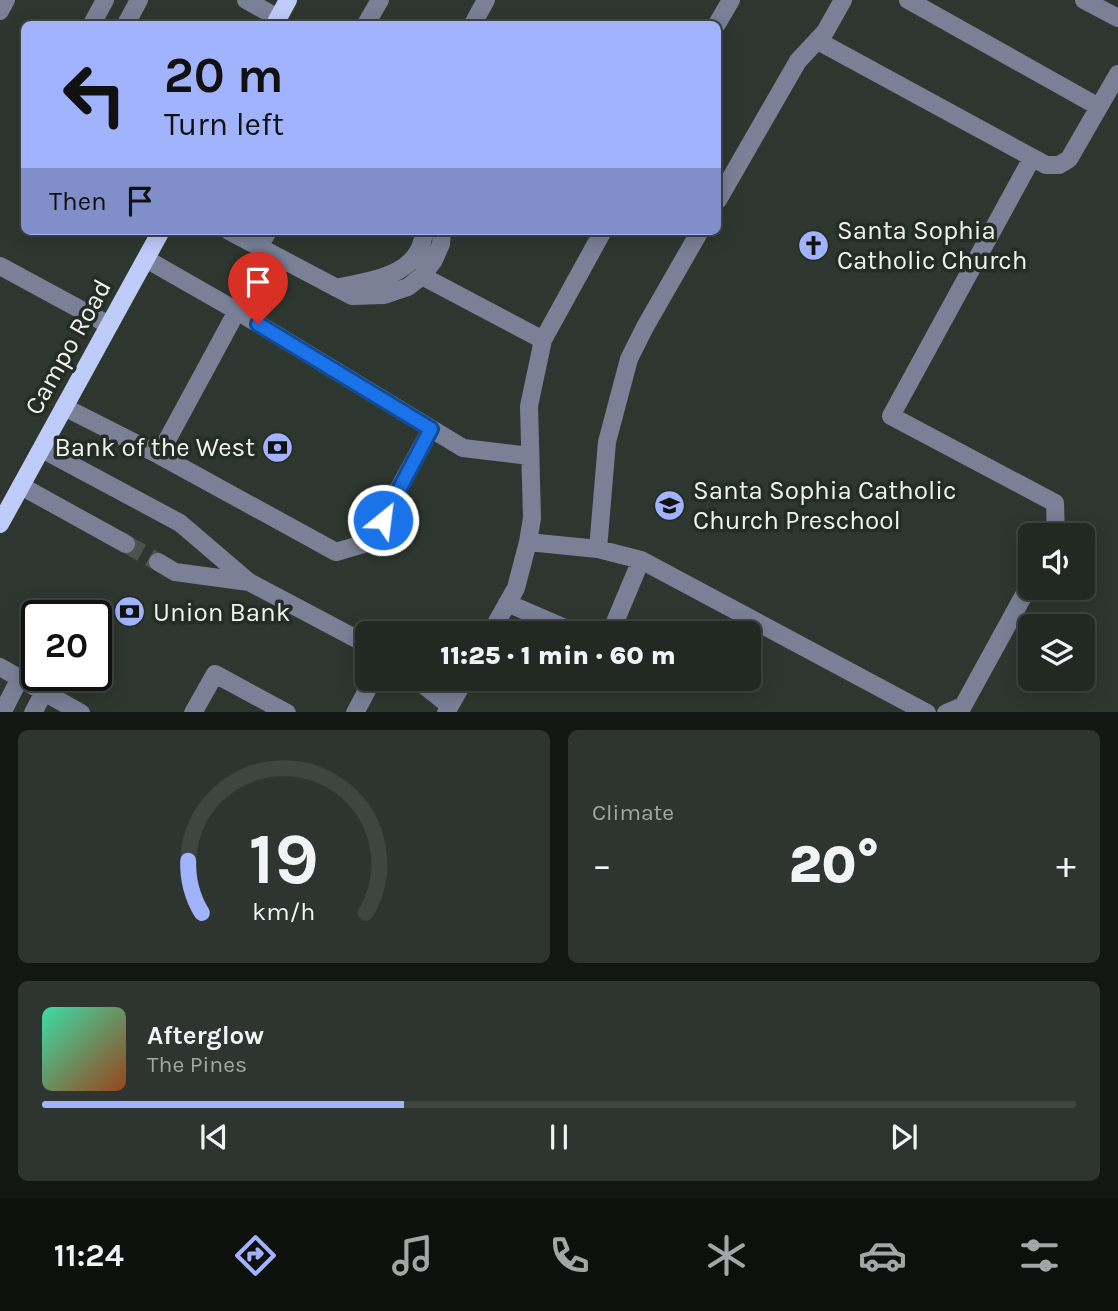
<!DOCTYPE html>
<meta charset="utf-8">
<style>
:root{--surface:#222923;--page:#2e3530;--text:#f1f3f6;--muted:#a2a6a6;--line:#3f4541;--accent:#a1b3fd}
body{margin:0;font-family:Karla,sans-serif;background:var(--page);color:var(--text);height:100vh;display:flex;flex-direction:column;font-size:26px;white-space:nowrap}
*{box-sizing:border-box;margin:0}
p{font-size:23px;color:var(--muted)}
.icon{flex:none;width:38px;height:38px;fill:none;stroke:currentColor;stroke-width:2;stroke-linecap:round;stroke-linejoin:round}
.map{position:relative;height:712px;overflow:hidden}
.panel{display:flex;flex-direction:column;gap:18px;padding:18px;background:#131713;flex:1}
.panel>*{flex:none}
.guide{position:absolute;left:21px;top:21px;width:700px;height:214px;border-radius:10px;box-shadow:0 4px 18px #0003,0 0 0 2px var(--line);background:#a1b3fd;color:#111;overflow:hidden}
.tools{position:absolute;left:1018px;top:523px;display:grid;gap:14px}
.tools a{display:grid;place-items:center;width:77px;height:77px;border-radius:10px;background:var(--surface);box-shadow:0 4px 18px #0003,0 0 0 2px var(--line);font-size:35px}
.speed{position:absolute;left:21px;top:600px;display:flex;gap:14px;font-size:35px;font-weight:700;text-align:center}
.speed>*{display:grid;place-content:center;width:91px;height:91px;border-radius:50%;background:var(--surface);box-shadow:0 4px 18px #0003,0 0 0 2px var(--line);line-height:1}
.speed .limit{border:4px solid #111;border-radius:10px;background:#fff;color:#111}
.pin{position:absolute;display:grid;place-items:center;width:60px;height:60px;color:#fff;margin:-72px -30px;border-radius:50% 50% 50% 0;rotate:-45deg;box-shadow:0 0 7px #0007}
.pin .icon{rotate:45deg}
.me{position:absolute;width:77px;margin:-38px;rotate:29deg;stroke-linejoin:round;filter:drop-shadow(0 0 5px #0008)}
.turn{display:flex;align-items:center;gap:24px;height:147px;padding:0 28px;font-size:32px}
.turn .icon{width:91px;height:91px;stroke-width:2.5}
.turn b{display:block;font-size:49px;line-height:60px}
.then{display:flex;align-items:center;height:66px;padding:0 28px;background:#0003;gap:14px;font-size:26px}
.big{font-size:52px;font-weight:800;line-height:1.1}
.panel .tile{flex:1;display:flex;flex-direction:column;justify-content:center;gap:10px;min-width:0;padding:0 24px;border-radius:10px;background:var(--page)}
.panel .dial{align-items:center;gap:0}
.dial svg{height:182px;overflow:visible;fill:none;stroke:var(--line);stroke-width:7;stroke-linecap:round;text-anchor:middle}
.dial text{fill:var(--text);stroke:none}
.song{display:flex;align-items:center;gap:21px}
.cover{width:84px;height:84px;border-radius:10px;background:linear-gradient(135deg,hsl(160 70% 55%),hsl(20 70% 35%))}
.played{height:7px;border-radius:4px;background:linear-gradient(90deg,var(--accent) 35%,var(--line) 35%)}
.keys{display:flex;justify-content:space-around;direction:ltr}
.heat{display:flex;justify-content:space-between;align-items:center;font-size:38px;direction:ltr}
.panel .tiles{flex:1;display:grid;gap:18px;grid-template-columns:1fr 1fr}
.tile:last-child{grid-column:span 2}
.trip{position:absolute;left:355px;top:621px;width:406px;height:70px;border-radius:10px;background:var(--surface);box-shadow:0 4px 18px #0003,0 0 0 2px var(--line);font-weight:800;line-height:70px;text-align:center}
.tab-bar{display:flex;height:112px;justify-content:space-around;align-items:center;background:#0e100e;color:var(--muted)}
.tab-bar .icon{width:49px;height:49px}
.tab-bar .selected{color:var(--accent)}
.tab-bar b{font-size:32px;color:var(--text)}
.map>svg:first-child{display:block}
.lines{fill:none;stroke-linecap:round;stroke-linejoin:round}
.minor-tunnel{stroke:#4b534c;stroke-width:18;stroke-dasharray:18 9;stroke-linecap:butt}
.minor{stroke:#7a8096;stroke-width:18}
.major{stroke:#bfcbf8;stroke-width:18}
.route-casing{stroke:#114b97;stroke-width:18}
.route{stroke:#1a73e8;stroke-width:12}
.labels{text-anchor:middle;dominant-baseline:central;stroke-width:7;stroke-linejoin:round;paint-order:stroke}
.poi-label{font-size:26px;fill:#eef3ee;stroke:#242c25;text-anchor:start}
.street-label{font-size:26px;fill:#eef3ee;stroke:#242c25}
</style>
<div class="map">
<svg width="1118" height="713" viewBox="0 0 1118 713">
<rect width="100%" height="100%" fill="#2e372f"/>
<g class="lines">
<path class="minor-tunnel" d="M126,544L158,562"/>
<path class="minor" d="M246,0L278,18
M908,0L1099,107
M1084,0L1118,18
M0,11L6,0
M92,24L105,0
M126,24L139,0
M366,24L380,0
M473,24L486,0
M717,24L731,0
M818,41L1046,165H1059L1069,159L1118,74
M1032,158L891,416L1055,503L1056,536
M718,200L798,61L825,32L843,0
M229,231L352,296L384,295L408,287L422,276L434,260L441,244L442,231
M259,247L268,231
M146,259L237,311L159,455
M0,266L109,325
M422,276L543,340
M336,288C372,280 421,276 424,231
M237,311L463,448L530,456
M64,407L159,455L336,552L370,542L431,429
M42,449L180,523L249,582L368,645
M21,486L126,544
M528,542L598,549L607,442L629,359L645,327L700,231
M598,549L641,560L927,713
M158,562L175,572L249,582
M507,603L579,634
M490,634L516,588L528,542L532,518L529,406L543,340L603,231
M610,634L641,560
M0,667L81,713
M416,679L450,706
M2,713L20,678
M33,713L44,692
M193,713L215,674L287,713
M355,713L373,679
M446,713L465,679
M946,713L963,706L1031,582"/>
<path class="major" d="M275,24L288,0
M0,524L161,231"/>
</g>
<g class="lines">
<defs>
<path id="route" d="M258,324L431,429L383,520"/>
</defs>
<use href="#route" class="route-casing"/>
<use href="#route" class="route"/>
</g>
<defs>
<symbol id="church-disc" viewBox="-11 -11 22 22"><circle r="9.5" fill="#a1b3fd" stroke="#242c25"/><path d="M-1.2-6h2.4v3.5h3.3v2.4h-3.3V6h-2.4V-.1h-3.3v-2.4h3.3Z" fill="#111"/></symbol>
<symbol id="bank-disc" viewBox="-11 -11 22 22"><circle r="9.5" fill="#a1b3fd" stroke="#242c25"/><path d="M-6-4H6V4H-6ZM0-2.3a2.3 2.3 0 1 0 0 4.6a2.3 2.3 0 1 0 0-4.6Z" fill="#111"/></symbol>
<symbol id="school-disc" viewBox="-11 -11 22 22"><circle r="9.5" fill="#a1b3fd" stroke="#242c25"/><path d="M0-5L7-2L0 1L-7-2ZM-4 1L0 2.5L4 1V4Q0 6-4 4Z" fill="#111"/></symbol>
</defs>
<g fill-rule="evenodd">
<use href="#church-disc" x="796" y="228" width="35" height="35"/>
<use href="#bank-disc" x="260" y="430" width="35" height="35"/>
<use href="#school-disc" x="652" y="488" width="35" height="35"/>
<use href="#bank-disc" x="112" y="594" width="35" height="35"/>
</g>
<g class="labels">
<g class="poi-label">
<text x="837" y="230">Santa Sophia<tspan x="837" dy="30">Catholic Church</tspan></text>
<text x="255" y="447" text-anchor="end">Bank of the West</text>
<text x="693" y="490">Santa Sophia Catholic<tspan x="693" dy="30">Church Preschool</tspan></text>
<text x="153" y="612">Union Bank</text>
</g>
<g class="street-label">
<text transform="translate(68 347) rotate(-61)">Campo Road</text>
</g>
</g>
</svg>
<div class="tools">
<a><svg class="icon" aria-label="sound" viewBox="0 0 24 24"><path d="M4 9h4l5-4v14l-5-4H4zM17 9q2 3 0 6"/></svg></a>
<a><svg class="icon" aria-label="layers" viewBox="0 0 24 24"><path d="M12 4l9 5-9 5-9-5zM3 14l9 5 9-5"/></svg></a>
</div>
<div class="speed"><div class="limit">20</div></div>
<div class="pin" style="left:258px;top:324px;background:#d93025"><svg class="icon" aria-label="arrive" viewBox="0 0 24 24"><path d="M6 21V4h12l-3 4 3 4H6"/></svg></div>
<svg class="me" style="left:383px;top:520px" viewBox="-20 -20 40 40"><circle r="17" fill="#1a73e8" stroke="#fff" stroke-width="3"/><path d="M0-11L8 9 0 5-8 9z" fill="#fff"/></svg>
<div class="trip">11:25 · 1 min · 60 m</div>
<div class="guide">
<div class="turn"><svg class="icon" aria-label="left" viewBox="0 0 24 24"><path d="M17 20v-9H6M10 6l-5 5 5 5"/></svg><div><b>20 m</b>Turn left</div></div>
<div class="then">Then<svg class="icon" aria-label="arrive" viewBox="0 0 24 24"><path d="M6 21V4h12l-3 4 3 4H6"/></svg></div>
</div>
</div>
<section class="panel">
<div class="tiles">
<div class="tile dial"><svg viewBox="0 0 100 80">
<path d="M14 69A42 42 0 1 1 86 69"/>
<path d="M14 69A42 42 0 0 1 8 46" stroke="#a1b3fd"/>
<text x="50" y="56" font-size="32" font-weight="700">19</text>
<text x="50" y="72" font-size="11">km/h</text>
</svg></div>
<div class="tile"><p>Climate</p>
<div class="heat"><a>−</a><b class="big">20°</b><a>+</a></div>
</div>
<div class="tile">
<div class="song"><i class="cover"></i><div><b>Afterglow</b><p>The Pines</p></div></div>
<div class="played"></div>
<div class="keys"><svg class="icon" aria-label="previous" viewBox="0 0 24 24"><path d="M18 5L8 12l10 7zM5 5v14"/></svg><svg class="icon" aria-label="pause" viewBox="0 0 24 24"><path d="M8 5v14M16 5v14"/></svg><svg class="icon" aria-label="next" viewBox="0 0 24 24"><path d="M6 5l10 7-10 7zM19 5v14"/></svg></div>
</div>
</div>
</section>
<nav class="tab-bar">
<b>11:24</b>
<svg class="icon selected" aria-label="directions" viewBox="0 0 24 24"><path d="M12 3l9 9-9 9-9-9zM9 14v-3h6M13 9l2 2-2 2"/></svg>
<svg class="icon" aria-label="music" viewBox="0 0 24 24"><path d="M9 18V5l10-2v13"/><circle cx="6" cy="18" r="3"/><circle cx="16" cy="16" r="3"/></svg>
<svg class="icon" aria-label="phone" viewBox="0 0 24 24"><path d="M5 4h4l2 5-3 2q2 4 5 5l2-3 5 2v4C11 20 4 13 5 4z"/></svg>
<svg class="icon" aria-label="climate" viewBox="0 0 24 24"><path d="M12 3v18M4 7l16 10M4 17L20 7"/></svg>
<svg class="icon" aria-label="car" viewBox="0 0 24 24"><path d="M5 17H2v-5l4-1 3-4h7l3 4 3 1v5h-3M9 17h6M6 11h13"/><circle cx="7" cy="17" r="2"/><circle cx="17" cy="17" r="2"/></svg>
<svg class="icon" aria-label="filters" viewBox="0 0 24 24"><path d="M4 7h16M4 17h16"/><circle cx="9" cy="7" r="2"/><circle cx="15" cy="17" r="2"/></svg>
</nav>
